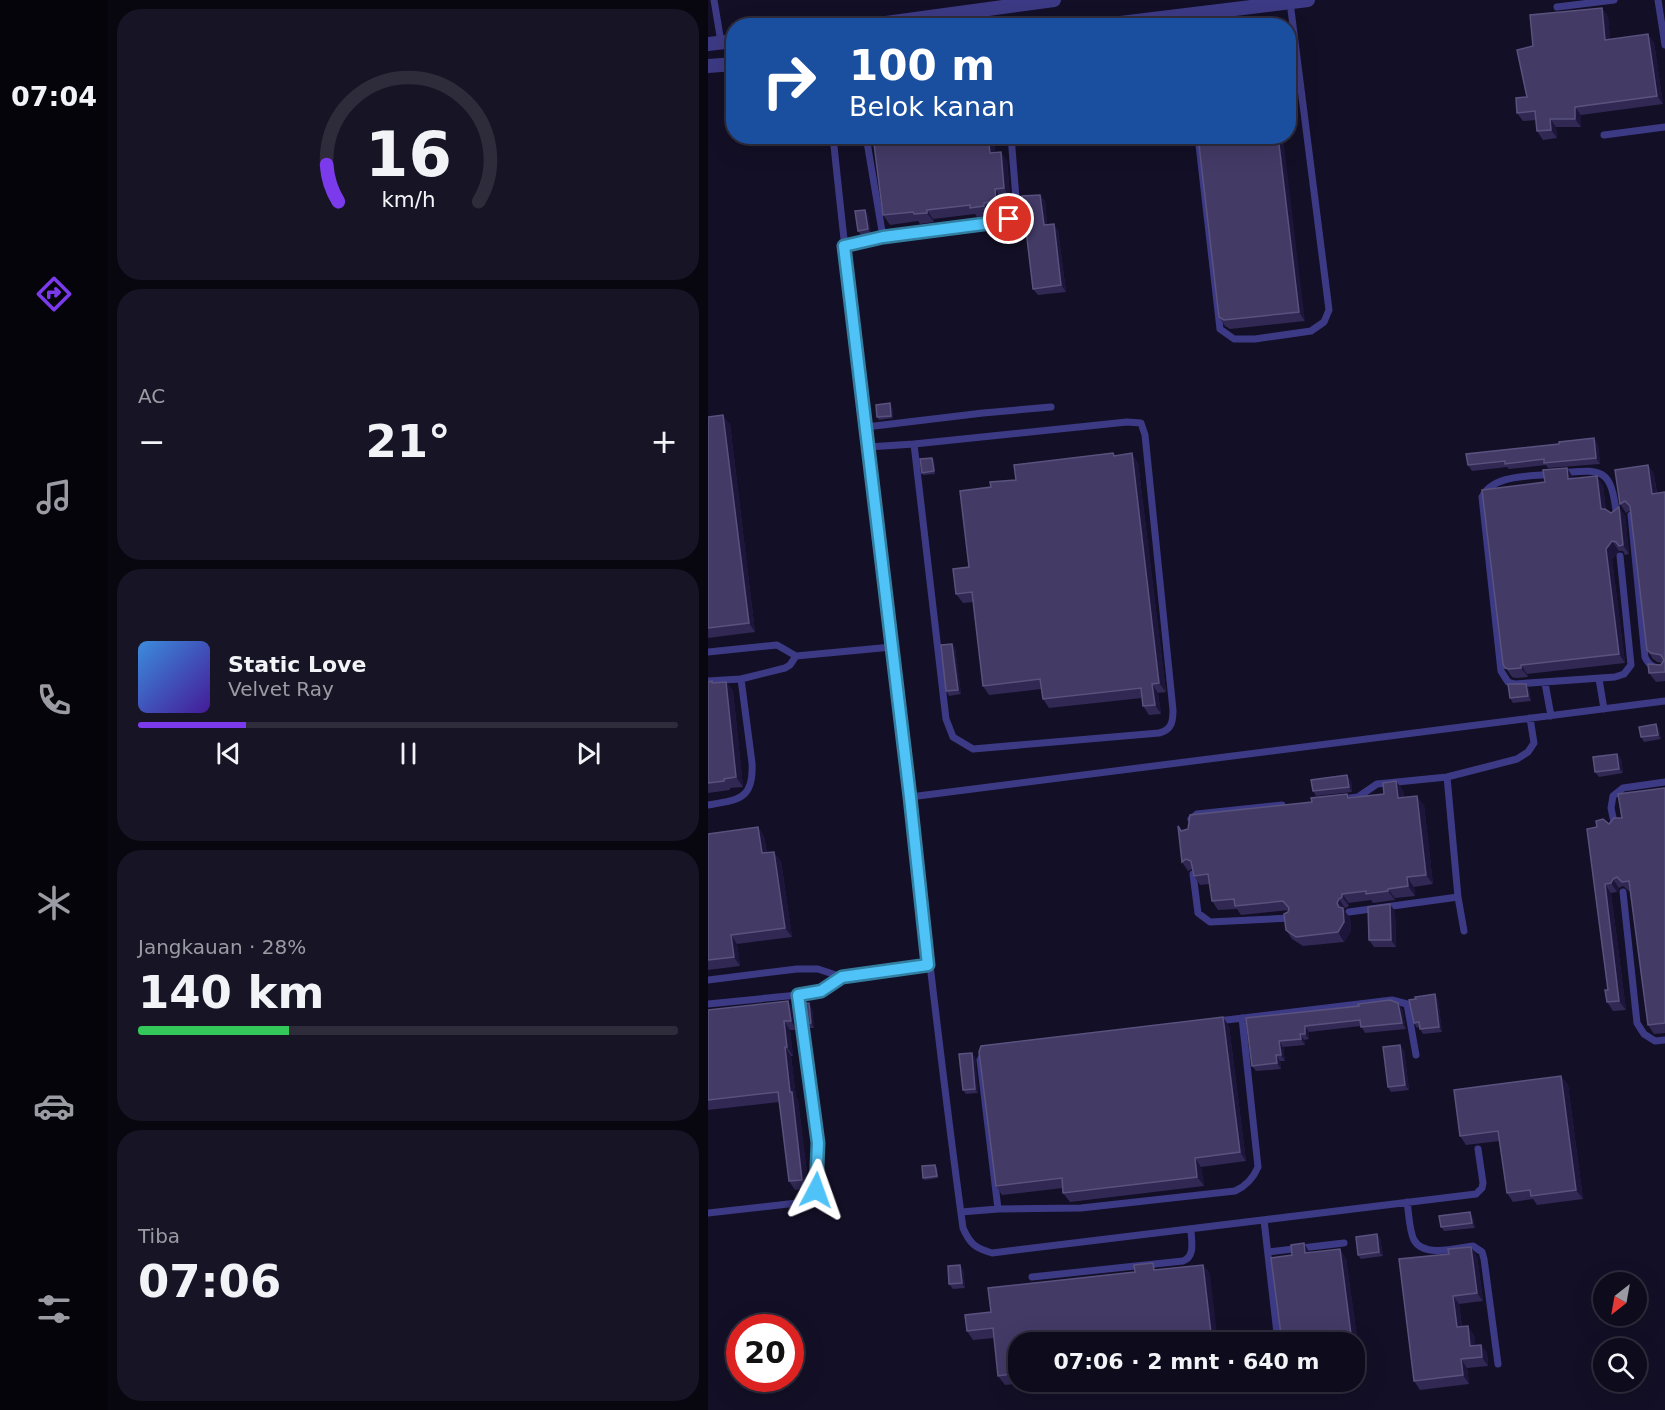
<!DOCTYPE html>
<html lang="id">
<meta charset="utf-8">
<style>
:root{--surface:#0e0b1c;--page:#171425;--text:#f1f3f6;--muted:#9b9ba3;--line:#2e2b3b;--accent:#7c3aed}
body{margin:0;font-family:"DejaVu Sans",sans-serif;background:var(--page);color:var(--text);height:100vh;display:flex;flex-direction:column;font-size:22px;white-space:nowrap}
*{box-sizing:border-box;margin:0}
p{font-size:20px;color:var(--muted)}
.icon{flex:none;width:33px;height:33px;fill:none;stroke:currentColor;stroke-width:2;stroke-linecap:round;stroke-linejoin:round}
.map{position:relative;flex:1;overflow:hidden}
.details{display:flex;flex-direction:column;gap:9px;padding:9px;background:#08060f;width:600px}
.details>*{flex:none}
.hud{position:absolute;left:18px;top:18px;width:570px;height:126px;border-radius:24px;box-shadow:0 6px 24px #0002,0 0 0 2px var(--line);background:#1a4fa0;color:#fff;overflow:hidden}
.needle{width:39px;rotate:211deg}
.controls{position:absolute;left:885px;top:1272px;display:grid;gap:12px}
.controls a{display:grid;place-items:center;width:54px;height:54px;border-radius:50%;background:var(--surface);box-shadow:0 6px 24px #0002,0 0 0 2px var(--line);font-size:30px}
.speed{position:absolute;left:18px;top:1314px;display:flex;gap:12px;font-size:30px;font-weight:700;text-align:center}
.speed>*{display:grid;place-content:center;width:78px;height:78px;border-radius:50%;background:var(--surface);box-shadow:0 6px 24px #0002,0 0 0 2px var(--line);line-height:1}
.speed .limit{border:9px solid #d22;background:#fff;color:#111}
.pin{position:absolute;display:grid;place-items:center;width:51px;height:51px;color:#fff;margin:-26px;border:3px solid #fff;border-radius:50%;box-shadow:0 2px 6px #0007}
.me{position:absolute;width:66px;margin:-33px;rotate:4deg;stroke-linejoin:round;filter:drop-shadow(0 0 4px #0008)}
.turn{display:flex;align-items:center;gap:21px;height:126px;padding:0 24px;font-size:27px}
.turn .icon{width:78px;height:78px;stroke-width:2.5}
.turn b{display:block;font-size:42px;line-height:51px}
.big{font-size:45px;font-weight:800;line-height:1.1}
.details .card{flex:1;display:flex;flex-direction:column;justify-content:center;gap:9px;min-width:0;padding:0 21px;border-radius:24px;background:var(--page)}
.details .dial{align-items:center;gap:0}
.dial svg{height:156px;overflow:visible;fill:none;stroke:var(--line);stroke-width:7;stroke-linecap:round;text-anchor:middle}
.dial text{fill:var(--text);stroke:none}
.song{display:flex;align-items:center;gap:18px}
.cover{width:72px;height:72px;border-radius:9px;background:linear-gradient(135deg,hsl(210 70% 55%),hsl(260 70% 35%))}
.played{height:6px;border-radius:3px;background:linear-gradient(90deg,var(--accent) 20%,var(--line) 20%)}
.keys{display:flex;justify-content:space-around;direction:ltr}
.heat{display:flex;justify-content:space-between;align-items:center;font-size:33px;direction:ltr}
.charge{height:9px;border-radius:4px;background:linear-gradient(90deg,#34c759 28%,var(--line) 0)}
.trip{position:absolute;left:300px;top:1332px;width:357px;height:60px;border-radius:24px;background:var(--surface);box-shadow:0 6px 24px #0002,0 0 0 2px var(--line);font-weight:800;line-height:60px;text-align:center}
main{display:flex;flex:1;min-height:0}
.tab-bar{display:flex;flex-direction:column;width:108px;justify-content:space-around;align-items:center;background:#06040b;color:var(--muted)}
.tab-bar .icon{width:42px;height:42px}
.tab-bar .active{color:var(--accent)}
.tab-bar b{font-size:27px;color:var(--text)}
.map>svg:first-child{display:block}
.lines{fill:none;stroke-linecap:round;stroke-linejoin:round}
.service{stroke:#3d3a85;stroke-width:7}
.minor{stroke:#3d3a85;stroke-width:14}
.wall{fill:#312854}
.shaded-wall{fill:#1d163a}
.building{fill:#433a66;stroke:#5a527e;stroke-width:1.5}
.route-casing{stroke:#337fa1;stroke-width:15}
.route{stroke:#4fc3f7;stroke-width:10}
</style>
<main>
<nav class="tab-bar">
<b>07:04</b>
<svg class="icon active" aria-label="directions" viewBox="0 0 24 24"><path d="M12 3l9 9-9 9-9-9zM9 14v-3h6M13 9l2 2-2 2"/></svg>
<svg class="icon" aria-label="music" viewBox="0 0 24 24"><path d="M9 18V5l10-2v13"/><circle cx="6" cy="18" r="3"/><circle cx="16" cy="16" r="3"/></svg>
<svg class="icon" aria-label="phone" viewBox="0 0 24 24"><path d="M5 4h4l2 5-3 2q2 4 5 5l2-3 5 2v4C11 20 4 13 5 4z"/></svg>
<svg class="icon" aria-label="climate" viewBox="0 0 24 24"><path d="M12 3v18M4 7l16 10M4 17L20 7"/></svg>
<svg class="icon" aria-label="car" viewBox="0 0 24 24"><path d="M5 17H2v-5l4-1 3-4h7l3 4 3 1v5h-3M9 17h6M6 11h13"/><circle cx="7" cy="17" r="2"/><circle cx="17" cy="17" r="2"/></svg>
<svg class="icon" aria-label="filters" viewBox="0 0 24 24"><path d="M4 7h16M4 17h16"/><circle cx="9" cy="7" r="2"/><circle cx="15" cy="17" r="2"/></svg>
</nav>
<section class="details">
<div class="card dial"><svg viewBox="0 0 100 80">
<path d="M14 69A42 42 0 1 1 86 69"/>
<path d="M14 69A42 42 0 0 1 8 50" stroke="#7c3aed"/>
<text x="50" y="56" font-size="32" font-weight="700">16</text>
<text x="50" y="72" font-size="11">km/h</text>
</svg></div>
<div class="card"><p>AC</p>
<div class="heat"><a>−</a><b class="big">21°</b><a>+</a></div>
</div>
<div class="card">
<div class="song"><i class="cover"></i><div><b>Static Love</b><p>Velvet Ray</p></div></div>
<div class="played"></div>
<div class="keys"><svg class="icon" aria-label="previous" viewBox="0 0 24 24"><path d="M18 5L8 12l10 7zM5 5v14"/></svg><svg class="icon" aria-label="pause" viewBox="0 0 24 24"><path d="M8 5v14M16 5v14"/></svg><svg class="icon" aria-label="next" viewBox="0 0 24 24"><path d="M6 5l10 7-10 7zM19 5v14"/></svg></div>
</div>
<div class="card"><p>Jangkauan · 28%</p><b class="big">140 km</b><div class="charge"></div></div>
<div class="card"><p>Tiba</p><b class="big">07:06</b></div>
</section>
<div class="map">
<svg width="957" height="1410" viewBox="0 0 957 1410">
<rect width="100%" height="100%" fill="#130f26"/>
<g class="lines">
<path class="service" d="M6,0L13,42
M950,0L957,45
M849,7L906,0
M896,135L957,127
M125,136C146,342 172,546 197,751C216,910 233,1069 255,1228C262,1244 267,1248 284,1253L768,1194L774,1188L775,1183L770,1149
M158,136L175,237
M490,136L512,329L526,339H547L603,331L616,322L621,310L582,2
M136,246L175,237L283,223L301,219L309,211L303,136
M158,427L275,413L343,407
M160,447L206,444L419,422L433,423L437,435L465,710C465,721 464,730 451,733L265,749L245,737L238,719L206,444
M855,473C900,467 903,474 909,517
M844,474C821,477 785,474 774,497L793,671L800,682L807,684L907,677L916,674L923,665L912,556
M923,515L937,657C941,666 947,669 957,669
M0,652L69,645L88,656
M891,679L896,709
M0,681L33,679L77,668L82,665L88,656L184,647
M837,683L843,716
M739,777L750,897L756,931
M202,797L957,701
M642,798L650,797L669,784L739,777L809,759L820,752L826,743L822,718
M0,805C31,800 46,799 44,763L33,679
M483,819L489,814L574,805
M907,827L903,808L905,796L915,788L957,782
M485,874L490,913L502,922L582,918
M915,892L929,1023L936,1034L947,1041L957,1040
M641,912L750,897
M0,980L89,969H110L134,977
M0,1004L90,995L113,991L134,977L221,965
M510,1021L684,1000L699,1004L708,1055
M277,1051L272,1060L290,1209
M699,1202C701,1213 701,1230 706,1240C716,1258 749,1248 765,1246L774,1252L776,1259L790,1364
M253,1212L290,1209L373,1208L527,1191C538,1186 545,1179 550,1167L534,1018
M0,1213L89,1203L100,1200L108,1190L110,1166V1143L90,995
M556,1220L570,1342
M560,1252L636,1243
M324,1277L475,1261C488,1256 483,1240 483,1229"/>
<path class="minor" d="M156,26L346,0
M388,26L600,0
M0,44L26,41
M0,66L26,64"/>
</g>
<path class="wall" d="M894,8L900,17L902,39L946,42L955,104L873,115V127H848L849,138L835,140L829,131L828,120L815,121L809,113L819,97L825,46Z
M165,136H295L296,141L286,142L287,152H293L299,161L302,197L293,198L295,211L282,212L283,215L269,217L267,214L225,219L226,222L212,224L210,221L182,225L175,215Z
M490,136L597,321L522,329L517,326L511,317Z
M332,195L337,201L339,224L350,230L358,292L330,295L325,289Z
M157,210L160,214L163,234L153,235L150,231Z
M184,406L185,418L171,420L169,417Z
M0,417L22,424L47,632L0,638Z
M886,438L890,444L892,464L840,468L838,465L801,469L799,467L764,471L760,465L851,444Z
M405,453L407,456L430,463L458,692L450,693L453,714L441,715L435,706L434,698L341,708L335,699L333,689L281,695L275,686L265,602L255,603L248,594L261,567L283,487Z
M224,458L226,460L227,474L215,475L214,473Z
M940,465L946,474L949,493L957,492V681L948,682L941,673L953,665L954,663L949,662L945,659L939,650L923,510L918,513L912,504Z
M865,477V478L895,485L898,510L903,513L911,507L917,516L921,554L917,555L915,551H911L904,559L917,663L819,674L820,677L808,678L804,677L795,664L837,482Z
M244,644L247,648L253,694L241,696L238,691Z
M0,682L5,683L18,682L25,691L35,787L22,788V790L0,793Z
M818,684L821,689L823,701L805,703L802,698Z
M948,724L951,729L953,739L936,742L933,737Z
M913,758L915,773L891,777L887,772Z
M643,780L644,792L608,796L605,791Z
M957,788V1033L946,1034L940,1025L922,891H921L915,886L911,888L909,892L903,893L918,1010L905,1011L899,1002L900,990L889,827L901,824L914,818Z
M695,790L696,797L716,805L725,884L706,887L707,896L687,898V900L665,903L663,900L641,903V906L637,908L636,910L642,918L643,931L636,942L595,946L584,939L578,930L581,910L533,915L529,909L510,910L504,901L502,884L492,885L486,876L484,869L480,871L474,862L473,831L639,794L642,797L676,794Z
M50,827L56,836L59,853L73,861L84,937L29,944L32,966L0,970V834Z
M687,911L688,947H666L661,940Z
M730,999L734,1032L715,1034L711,1027L709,1028L706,1023Z
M690,1003L694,1009L698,1029L657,1033L653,1026L601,1032V1039L596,1040L597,1045L575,1047L577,1061H572L573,1069L548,1071L544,1066L538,1018Z
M104,1008L106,1028H100L97,1024Z
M0,1010H86L89,1030H82L85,1056H83L88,1097L90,1101L101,1189L87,1190L81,1181L71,1102L0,1110Z
M521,1026L538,1161L493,1167L496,1186L362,1202L355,1193V1188L294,1195L288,1186Z
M696,1050L701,1090L683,1092L680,1087Z
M267,1057L270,1093L258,1094L255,1090Z
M853,1076L860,1085L875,1199L829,1205L825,1199L805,1202L799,1193L792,1141L758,1145L752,1136Z
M229,1167L230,1178L217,1180L215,1178Z
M765,1217L767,1228L736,1231L733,1227Z
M669,1234L672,1238L675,1256L653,1259L650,1255Z
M602,1253L638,1258L651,1352H646V1342Z
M769,1256L775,1301L751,1304L754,1327L766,1335L767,1345H773L779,1353L780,1366L759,1368L761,1384L712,1390L706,1381L691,1259Z
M495,1265L502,1274L310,1342V1382H326L297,1385L290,1376L286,1338L265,1340L259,1331L283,1312L450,1270Z
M255,1269L257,1288L245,1289L241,1284Z"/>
<path class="shaded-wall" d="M894,8L900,17L903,48L897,40Z
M940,34L946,42L955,104L949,96Z
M867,107L873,115V127L867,119Z
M842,119L848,127L849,138L843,130Z
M280,136H282L286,142L288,162L282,153Z
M570,136H575L597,321L591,312Z
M293,152L299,161L302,197L296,188Z
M287,189L293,198L295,211L288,201Z
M332,195L337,201L340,231L336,225Z
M276,203L282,212L283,215L276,206Z
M157,210L160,214L163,234L160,229Z
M219,210L225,219L226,222L219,213Z
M346,224L350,230L358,292L353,285Z
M182,403L184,406L185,418L183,416Z
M15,415L22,424L47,632L41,623Z
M886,438L890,444L892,464L888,458Z
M424,453L430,463L458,692L451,683Z
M224,458L226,460L227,474L226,471Z
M940,465L946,474L950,503L944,494Z
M859,468L865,477L866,488L860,479Z
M889,476L895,485L899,518L893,509Z
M911,507L917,516L921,554L915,545Z
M904,541L911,551L904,559L917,663L911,654L898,549Z
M244,644L247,648L253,694L250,690Z
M813,665L819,674L820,677L813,668Z
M18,682L25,691L35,787L28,777Z
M444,684L450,693L453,714L447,705Z
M818,684L821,689L823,701L820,696Z
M948,724L951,729L953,739L950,735Z
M909,754L913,758L915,773L911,769Z
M639,775L643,780L644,792L641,787Z
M688,781L695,790L697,807L690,798Z
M709,796L716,805L725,884L718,875Z
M50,827L56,836L60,863L54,853Z
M66,852L73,861L84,937L77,928Z
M699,877L706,887L707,896L700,886Z
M905,879L911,888L909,892L903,883Z
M897,884L903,893L918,1010L911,1001Z
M680,889L687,898V900L680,891Z
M634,894L641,903V906L634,897Z
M631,899L637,908L636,910L642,918L643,931L636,942L630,932L631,907L629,903Z
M682,904L687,911L688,947L683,940Z
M23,935L29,944L32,966L26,957Z
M727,994L730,999L734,1032L731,1027Z
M80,1001L86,1010L89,1030L83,1021Z
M101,1003L104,1008L106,1028L103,1023Z
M690,1003L694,1009L698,1029L694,1023Z
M515,1017L521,1026L538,1161L532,1152Z
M76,1021L82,1030L85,1056L79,1047Z
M597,1026L601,1032V1039L597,1034Z
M592,1034L596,1040L597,1045L593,1039Z
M571,1041L575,1047L577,1061L573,1055Z
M692,1045L696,1050L701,1090L697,1085Z
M77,1047L83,1056L88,1097L90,1101L101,1189L94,1180Z
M264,1053L267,1057L270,1093L267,1089Z
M568,1055L572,1061L573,1069L569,1063Z
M853,1076L860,1085L875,1199L868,1190Z
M487,1158L493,1167L496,1186L489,1177Z
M762,1212L765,1217L767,1228L764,1223Z
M669,1234L672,1238L675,1256L671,1252Z
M596,1243L602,1253H597Z
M763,1247L769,1256L775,1301L769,1293Z
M632,1249L638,1258L651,1352L646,1346V1342H644Z
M252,1265L255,1269L257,1288L254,1283Z
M495,1265L502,1274L510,1342H504Z
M745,1296L751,1304L755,1336L749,1327Z
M760,1326L766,1335L768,1354L762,1346Z
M773,1345L779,1353L780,1366L774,1357Z
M753,1359L759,1368L761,1384L755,1375Z"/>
<path class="building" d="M894,8L897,40L940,34L949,96L867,107V119H842L843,130L829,131L827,111L809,113L808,98L819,97L809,50L825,46L822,15Z
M165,136H280L282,153L293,152L296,188L287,189L288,201L276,203V206L262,208V205L219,210V213L206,214L205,212L175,215Z
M490,136H570L591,312L516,320L511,317Z
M332,195L336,225L346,224L353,285L325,289L314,196Z
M157,210L160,229L150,231L147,211Z
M182,403L183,416L169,417L168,405Z
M15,415L41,623L0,628V417Z
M886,438L888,458L836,463V459L797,464V461L760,465L758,454L851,444V442Z
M405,453L406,456L424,453L451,683L444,684L447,705L435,706L433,688L335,699L332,679L275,686L264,592L248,594L245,569L261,567L252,491L283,487L282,482L308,480L306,465Z
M224,458L226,471L214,473L212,459Z
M940,465L944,494L957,492V672L941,673L940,664L953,665L956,660L953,655L943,653L939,650L922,506L917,501L912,504L907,470Z
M859,468L860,479L889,476L893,509H897L903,513L911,507L915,545L911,546L908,542L904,541L898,549L911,654L813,665V668L801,669L797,668L795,664L774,490L837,482L835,470Z
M244,644L250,690L238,691L233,645Z
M4,681V683L18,682L28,777L16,779V781L0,783V682Z
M800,684H818L820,696L802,698Z
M948,724L950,735L933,737L931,727Z
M909,754L911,769L887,772L885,757Z
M639,775L641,787L605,791L603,780Z
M688,781L690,798L709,796L718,875L699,877L700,886L680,889V891L658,894V891L634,894V897L631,899L629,903L631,907L635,908L636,922L630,932L588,937L578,930L576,914L580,912L581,908L575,901L527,906L526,899L504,901L500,874L486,876L483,861L478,859L474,862L470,826L473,831L480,829L482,815L604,802L603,798L639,794L640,798L676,794L675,783Z
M957,788V1023L940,1025L921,881L914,882L909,877L905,879L903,883L897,884L911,1001L899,1002L897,990H900L879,829L889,827L888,821L895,819L901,824L906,818H914L910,794Z
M50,827L54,853L66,852L77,928L23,935L26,957L0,960V834Z
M682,904L683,940H661L660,907Z
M727,994L731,1027L712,1029L711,1022L706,1023L701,1000L708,999L707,997Z
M682,1000L690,1003L694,1023L653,1027L652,1020L597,1026V1034H592L593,1039L571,1041L573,1055H568L569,1063L544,1066L538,1018L651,1006L650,1004Z
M80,1001L83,1021H76L79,1047H77L82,1092H84L94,1180L81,1181L70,1092L0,1100V1010Z
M101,1003L103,1023L97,1024L94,1004Z
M515,1017L532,1152L487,1158L489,1177L355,1193L354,1178L288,1186L271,1052L273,1046Z
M692,1045L697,1085L680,1087L675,1047Z
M264,1053L267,1089L255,1090L251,1054Z
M853,1076L868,1190L823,1196L822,1190L799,1193L790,1131L752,1136L746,1090Z
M227,1165L229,1176L215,1178L214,1166Z
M762,1212L764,1223L733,1227L731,1216Z
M669,1234L671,1252L650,1255L648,1237Z
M596,1243L597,1253L632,1249L644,1342H574L563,1258L584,1255L583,1245Z
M763,1247L769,1293L745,1296L749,1327L760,1326L762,1346L773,1345L774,1357L753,1359L755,1375L706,1381L691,1259L741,1254L740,1249Z
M445,1263L446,1270L495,1265L504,1342H310V1373L290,1376L285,1328L259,1331L257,1315L283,1312L280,1288L427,1272L426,1265Z
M252,1265L254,1283L241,1284L240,1266Z"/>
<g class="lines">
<defs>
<path id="route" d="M108,1190L110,1143L90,995L113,991L134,977L220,965L202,797L136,246L175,237L283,223L301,219"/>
</defs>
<use href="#route" class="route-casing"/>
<use href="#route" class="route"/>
</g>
</svg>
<div class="controls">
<a><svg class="needle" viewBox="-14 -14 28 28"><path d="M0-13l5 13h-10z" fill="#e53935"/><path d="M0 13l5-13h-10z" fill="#9b9ba3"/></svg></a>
<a><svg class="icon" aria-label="search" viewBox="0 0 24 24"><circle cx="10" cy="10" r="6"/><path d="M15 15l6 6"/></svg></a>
</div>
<div class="speed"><div class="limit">20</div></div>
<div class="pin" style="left:301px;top:219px;background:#d93025"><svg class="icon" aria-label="arrive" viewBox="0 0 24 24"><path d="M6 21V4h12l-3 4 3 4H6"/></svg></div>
<svg class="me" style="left:108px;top:1190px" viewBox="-20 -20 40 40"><path d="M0-17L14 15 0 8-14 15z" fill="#4fc3f7" stroke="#fff" stroke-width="4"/></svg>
<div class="trip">07:06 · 2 mnt · 640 m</div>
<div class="hud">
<div class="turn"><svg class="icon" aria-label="right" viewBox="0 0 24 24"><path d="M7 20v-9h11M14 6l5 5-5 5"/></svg><div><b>100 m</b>Belok kanan</div></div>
</div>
</div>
</main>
